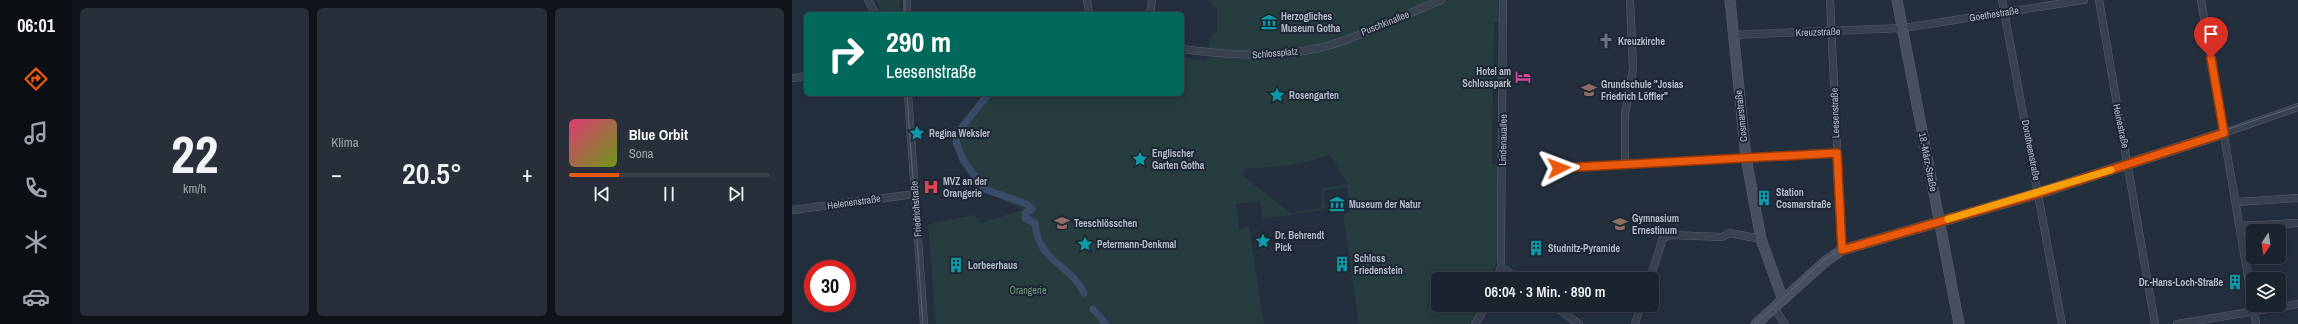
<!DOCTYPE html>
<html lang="de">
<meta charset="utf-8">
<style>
:root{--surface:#1b232e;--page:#282f3a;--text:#f1f3f6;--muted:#a0a4aa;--line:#39404a;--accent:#ea580c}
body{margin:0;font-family:"Archivo Narrow",sans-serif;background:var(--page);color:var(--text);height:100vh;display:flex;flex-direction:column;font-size:15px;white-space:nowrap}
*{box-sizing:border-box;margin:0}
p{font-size:13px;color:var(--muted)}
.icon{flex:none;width:22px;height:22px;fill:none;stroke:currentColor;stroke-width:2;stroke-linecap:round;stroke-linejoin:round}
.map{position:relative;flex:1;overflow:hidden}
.sheet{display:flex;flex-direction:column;gap:8px;padding:8px;background:#0f1319;width:720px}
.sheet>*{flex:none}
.banner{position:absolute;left:12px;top:12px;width:380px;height:84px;border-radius:6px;box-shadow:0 2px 10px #0003,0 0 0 1px var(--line);background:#00695c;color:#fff;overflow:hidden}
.needle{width:26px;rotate:192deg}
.controls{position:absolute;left:1454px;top:224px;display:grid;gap:8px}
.controls a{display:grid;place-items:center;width:40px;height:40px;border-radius:6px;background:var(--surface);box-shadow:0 2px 10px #0003,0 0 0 1px var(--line);font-size:20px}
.speed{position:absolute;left:12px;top:260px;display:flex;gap:8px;font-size:20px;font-weight:700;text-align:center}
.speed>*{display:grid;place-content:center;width:52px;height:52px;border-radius:50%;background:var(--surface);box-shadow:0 2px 10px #0003,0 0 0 1px var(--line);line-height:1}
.speed .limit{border:6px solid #d22;background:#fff;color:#111}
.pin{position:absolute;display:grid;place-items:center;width:34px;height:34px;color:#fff;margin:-41px -17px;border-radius:50% 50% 50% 0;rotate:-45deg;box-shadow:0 0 4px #0007}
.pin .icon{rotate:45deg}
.me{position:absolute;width:44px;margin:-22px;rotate:87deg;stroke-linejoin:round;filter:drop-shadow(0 0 3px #0008)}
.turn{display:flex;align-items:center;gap:14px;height:84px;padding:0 16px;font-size:18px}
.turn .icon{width:52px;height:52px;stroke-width:2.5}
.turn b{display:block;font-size:28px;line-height:34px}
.big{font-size:30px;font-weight:600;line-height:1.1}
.sheet .widget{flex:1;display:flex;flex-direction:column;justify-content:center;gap:6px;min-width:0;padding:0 14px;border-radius:6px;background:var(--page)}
.sheet .dial{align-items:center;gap:0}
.dial b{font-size:52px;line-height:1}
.song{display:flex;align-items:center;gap:12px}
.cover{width:48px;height:48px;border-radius:6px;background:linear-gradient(135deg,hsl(340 70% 55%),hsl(80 70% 35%))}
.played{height:4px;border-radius:2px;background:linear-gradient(90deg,var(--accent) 25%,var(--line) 25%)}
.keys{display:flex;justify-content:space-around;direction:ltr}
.heat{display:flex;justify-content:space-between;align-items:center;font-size:22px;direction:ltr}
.sheet .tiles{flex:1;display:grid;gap:8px;grid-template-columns:repeat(3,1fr)}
.trip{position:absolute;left:639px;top:272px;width:228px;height:40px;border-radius:6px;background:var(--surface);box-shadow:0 2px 10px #0003,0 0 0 1px var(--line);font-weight:600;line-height:40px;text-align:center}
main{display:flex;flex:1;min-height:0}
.dock{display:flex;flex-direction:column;width:72px;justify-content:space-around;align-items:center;background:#0b0e12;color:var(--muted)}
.dock .icon{width:28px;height:28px}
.dock .on{color:var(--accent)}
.dock b{font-size:18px;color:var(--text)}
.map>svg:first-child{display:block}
.green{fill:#263c3f;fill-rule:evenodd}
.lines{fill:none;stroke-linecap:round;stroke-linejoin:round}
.canal{stroke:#394c67;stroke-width:7}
.street-casing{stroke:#565f6c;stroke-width:8}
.secondary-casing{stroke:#565f6c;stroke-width:11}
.street{stroke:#38414e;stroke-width:7}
.secondary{stroke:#465061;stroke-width:10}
.tram{stroke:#5a6575;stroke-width:1}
.route-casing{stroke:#983908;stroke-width:10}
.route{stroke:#ea580c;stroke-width:7}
.slow{stroke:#f59e0b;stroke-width:7}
.labels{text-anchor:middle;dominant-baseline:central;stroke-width:4;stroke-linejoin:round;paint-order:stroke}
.street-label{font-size:10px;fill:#b4bcc9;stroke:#1d2633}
.poi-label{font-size:10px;font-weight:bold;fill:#b4bcc9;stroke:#1d2633;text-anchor:start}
.park-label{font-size:10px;fill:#6b9a76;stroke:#1d2633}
</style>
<main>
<nav class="dock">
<b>06:01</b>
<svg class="icon on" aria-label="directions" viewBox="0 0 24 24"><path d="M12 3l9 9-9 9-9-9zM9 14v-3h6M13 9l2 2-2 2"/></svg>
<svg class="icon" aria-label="music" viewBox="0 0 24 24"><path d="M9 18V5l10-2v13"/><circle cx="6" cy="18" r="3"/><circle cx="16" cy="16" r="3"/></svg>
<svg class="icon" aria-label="phone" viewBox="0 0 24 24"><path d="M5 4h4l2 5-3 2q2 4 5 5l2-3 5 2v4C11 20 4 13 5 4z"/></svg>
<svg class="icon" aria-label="climate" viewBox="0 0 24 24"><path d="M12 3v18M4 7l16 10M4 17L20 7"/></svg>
<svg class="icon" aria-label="car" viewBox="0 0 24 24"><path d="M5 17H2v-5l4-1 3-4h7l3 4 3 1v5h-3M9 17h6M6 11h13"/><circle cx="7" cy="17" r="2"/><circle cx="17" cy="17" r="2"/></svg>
</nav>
<section class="sheet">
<div class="tiles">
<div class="widget dial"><b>22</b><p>km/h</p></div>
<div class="widget"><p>Klima</p>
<div class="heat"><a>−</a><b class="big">20.5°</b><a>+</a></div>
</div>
<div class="widget">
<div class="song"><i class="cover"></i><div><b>Blue Orbit</b><p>Sona</p></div></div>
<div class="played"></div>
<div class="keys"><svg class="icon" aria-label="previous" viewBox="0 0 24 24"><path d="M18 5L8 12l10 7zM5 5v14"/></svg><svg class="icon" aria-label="pause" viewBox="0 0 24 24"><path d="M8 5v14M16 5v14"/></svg><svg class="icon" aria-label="next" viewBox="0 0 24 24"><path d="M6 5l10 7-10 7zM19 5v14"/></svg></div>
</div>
</div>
</section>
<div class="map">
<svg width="1506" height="324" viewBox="0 0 1506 324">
<rect width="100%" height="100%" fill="#242f3e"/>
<path class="green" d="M84,0H108V14H91Z
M416,0H706L707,21L702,22L700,164L707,165L706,253L699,279H646V305H691L678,324H567L551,214L559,212L555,187L531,191L534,209L471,219L468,201L444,204L447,229L457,227L472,324H144L136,224L182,215L188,223L232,210L192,191L174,170L164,142L167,130L191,98L189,94H390V57L415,61L418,38L425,31V8ZM538,155L556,184L530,188L529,208L499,213L450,175L454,168C484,169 509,164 538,155Z"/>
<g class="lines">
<path class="canal" d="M192,94L194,97L167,131L164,142L171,160L192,189L235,204L240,209L233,213V218L243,223C247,264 277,262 292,293
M301,309L314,324"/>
<defs>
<path id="street" d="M76,0L84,14
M115,0V14
M295,0L297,14
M1038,0L1050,250
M1210,0L1270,324
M1307,0C1325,108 1345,216 1363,324
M1409,0L1464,324
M358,14L360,0
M940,35L1111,28L1292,0
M390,49C436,55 481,58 527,48C565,39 612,15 649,0
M0,78L14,76
M116,94L132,324
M1432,133L1506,107
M833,165V114L841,69L838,0
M767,168L1045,153
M1444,202L1506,198
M0,210L123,194
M1448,226L1506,223
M709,267L727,279
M704,279L709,267V242L711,0
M858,279L871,238L879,235L930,237L938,233L969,239
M761,305L787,324
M982,308L993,324
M683,324L695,305
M843,324L849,305
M1385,324L1506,304"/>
<path id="secondary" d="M938,0L954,158L969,239L991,300
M1105,0L1167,324
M964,324L1034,261L1050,250L1247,193L1432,133"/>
</defs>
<use href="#street" class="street-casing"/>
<use href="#secondary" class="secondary-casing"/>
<use href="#street" class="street"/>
<use href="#secondary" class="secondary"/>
<path class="tram" d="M113,0V14
M115,94L131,324
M963,324L1033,259L1050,249L1247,192L1506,106"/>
</g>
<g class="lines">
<defs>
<path id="route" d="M767,168L1045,153L1050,250L1247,193L1432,133L1419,58"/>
</defs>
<use href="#route" class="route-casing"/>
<use href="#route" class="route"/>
<path class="slow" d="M1156,219L1319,170"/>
</g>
<defs>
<symbol id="museum-bare" viewBox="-9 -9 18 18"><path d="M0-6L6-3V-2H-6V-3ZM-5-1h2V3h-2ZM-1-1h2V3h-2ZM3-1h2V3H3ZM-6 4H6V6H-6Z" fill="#0f9aa8" stroke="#1d2633" stroke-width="2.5" paint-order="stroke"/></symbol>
<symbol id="church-bare" viewBox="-9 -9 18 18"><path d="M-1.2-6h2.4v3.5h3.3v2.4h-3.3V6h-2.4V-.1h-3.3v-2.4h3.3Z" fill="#6b7280" stroke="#1d2633" stroke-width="2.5" paint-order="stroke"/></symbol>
<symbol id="hotel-bare" viewBox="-9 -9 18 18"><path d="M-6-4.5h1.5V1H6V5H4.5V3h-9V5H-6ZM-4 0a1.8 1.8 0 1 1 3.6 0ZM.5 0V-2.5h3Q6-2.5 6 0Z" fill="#d1479c" stroke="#1d2633" stroke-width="2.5" paint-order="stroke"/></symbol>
<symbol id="school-bare" viewBox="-9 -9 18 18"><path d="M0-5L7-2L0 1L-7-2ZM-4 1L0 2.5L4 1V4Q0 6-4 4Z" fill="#8d6e63" stroke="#1d2633" stroke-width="2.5" paint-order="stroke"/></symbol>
<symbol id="sight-bare" viewBox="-9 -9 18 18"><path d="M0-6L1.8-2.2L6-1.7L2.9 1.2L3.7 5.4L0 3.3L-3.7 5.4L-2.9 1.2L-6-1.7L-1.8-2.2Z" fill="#0f9aa8" stroke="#1d2633" stroke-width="2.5" paint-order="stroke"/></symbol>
<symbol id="hospital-bare" viewBox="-9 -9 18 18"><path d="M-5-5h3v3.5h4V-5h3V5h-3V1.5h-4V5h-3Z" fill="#e0444e" stroke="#1d2633" stroke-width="2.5" paint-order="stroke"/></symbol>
<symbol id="building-bare" viewBox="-9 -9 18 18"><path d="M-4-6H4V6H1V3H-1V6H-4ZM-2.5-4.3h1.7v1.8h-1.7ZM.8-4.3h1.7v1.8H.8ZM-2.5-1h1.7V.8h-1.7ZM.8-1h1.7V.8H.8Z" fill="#0f9aa8" stroke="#1d2633" stroke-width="2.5" paint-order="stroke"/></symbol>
</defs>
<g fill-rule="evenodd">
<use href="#museum-bare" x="466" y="11" width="22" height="22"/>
<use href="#church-bare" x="803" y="30" width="22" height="22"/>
<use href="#hotel-bare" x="720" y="66" width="22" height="22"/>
<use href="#school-bare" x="786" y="79" width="22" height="22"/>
<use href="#sight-bare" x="474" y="84" width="22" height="22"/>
<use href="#sight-bare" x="114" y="122" width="22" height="22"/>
<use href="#sight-bare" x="337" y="148" width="22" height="22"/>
<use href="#hospital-bare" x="128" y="176" width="22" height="22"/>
<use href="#building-bare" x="961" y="187" width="22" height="22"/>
<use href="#museum-bare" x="534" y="193" width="22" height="22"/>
<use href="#school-bare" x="259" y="212" width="22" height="22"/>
<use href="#school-bare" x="817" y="213" width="22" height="22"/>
<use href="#sight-bare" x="460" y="230" width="22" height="22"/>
<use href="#sight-bare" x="282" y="233" width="22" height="22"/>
<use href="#building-bare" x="733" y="237" width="22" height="22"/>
<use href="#building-bare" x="539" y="253" width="22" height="22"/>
<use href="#building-bare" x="153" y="254" width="22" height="22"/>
<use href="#building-bare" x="1432" y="271" width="22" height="22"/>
</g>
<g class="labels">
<g class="street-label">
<text transform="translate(1202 14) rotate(-9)">Goethestraße</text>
<text transform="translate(593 23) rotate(-22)">Puschkinallee</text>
<text transform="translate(1026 32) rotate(-2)">Kreuzstraße</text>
<text transform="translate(483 53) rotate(-5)">Schlossplatz</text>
<text transform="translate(1043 113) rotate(-92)">Leesenstraße</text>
<text transform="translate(949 116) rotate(-96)">Cosmarstraße</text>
<text transform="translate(1329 126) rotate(78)">Heinestraße</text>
<text transform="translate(711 140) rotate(-89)">Lindenauallee</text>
<text transform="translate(1239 150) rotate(79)">Dorotheenstraße</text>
<text transform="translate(1136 162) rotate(79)">18.-März-Straße</text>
<text transform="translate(62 202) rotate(-8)">Helenenstraße</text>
<text transform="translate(124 209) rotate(-94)">Friedrichstraße</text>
</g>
<g class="poi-label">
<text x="489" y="16">Herzogliches<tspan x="489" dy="12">Museum Gotha</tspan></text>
<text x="826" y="41">Kreuzkirche</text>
<text x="719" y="71" text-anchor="end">Hotel am<tspan x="719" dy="12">Schlosspark</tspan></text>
<text x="809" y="84">Grundschule "Josias<tspan x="809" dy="12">Friedrich Löffler"</tspan></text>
<text x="497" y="95">Rosengarten</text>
<text x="137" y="133">Regina Weksler</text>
<text x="360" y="153">Englischer<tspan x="360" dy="12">Garten Gotha</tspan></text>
<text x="151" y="181">MVZ an der<tspan x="151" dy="12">Orangerie</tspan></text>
<text x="984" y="192">Station<tspan x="984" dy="12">Cosmarstraße</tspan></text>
<text x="557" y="204">Museum der Natur</text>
<text x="840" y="218">Gymnasium<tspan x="840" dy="12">Ernestinum</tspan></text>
<text x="282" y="223">Teeschlösschen</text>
<text x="483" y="235">Dr. Behrendt<tspan x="483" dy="12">Pick</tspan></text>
<text x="305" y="244">Petermann-Denkmal</text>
<text x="756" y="248">Studnitz-Pyramide</text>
<text x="562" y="258">Schloss<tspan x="562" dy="12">Friedenstein</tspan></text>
<text x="176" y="265">Lorbeerhaus</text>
<text x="1431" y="282" text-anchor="end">Dr.-Hans-Loch-Straße</text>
</g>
<g class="park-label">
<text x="236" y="290">Orangerie</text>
</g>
</g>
</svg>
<div class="controls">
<a><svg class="needle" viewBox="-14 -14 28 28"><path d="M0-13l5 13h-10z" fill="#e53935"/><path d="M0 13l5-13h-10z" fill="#a0a4aa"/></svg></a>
<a><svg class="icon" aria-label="layers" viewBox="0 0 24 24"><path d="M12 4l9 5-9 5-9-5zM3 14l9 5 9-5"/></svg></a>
</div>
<div class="speed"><div class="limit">30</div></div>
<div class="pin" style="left:1419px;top:58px;background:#d93025"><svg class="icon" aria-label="arrive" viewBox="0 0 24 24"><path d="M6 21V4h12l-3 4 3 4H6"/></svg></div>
<svg class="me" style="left:767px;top:168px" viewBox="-20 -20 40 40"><path d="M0-17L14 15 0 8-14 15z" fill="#ea580c" stroke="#fff" stroke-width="4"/></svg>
<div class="trip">06:04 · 3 Min. · 890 m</div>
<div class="banner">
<div class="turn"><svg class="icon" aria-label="right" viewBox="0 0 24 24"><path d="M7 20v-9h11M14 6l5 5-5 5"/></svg><div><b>290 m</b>Leesenstraße</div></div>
</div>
</div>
</main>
